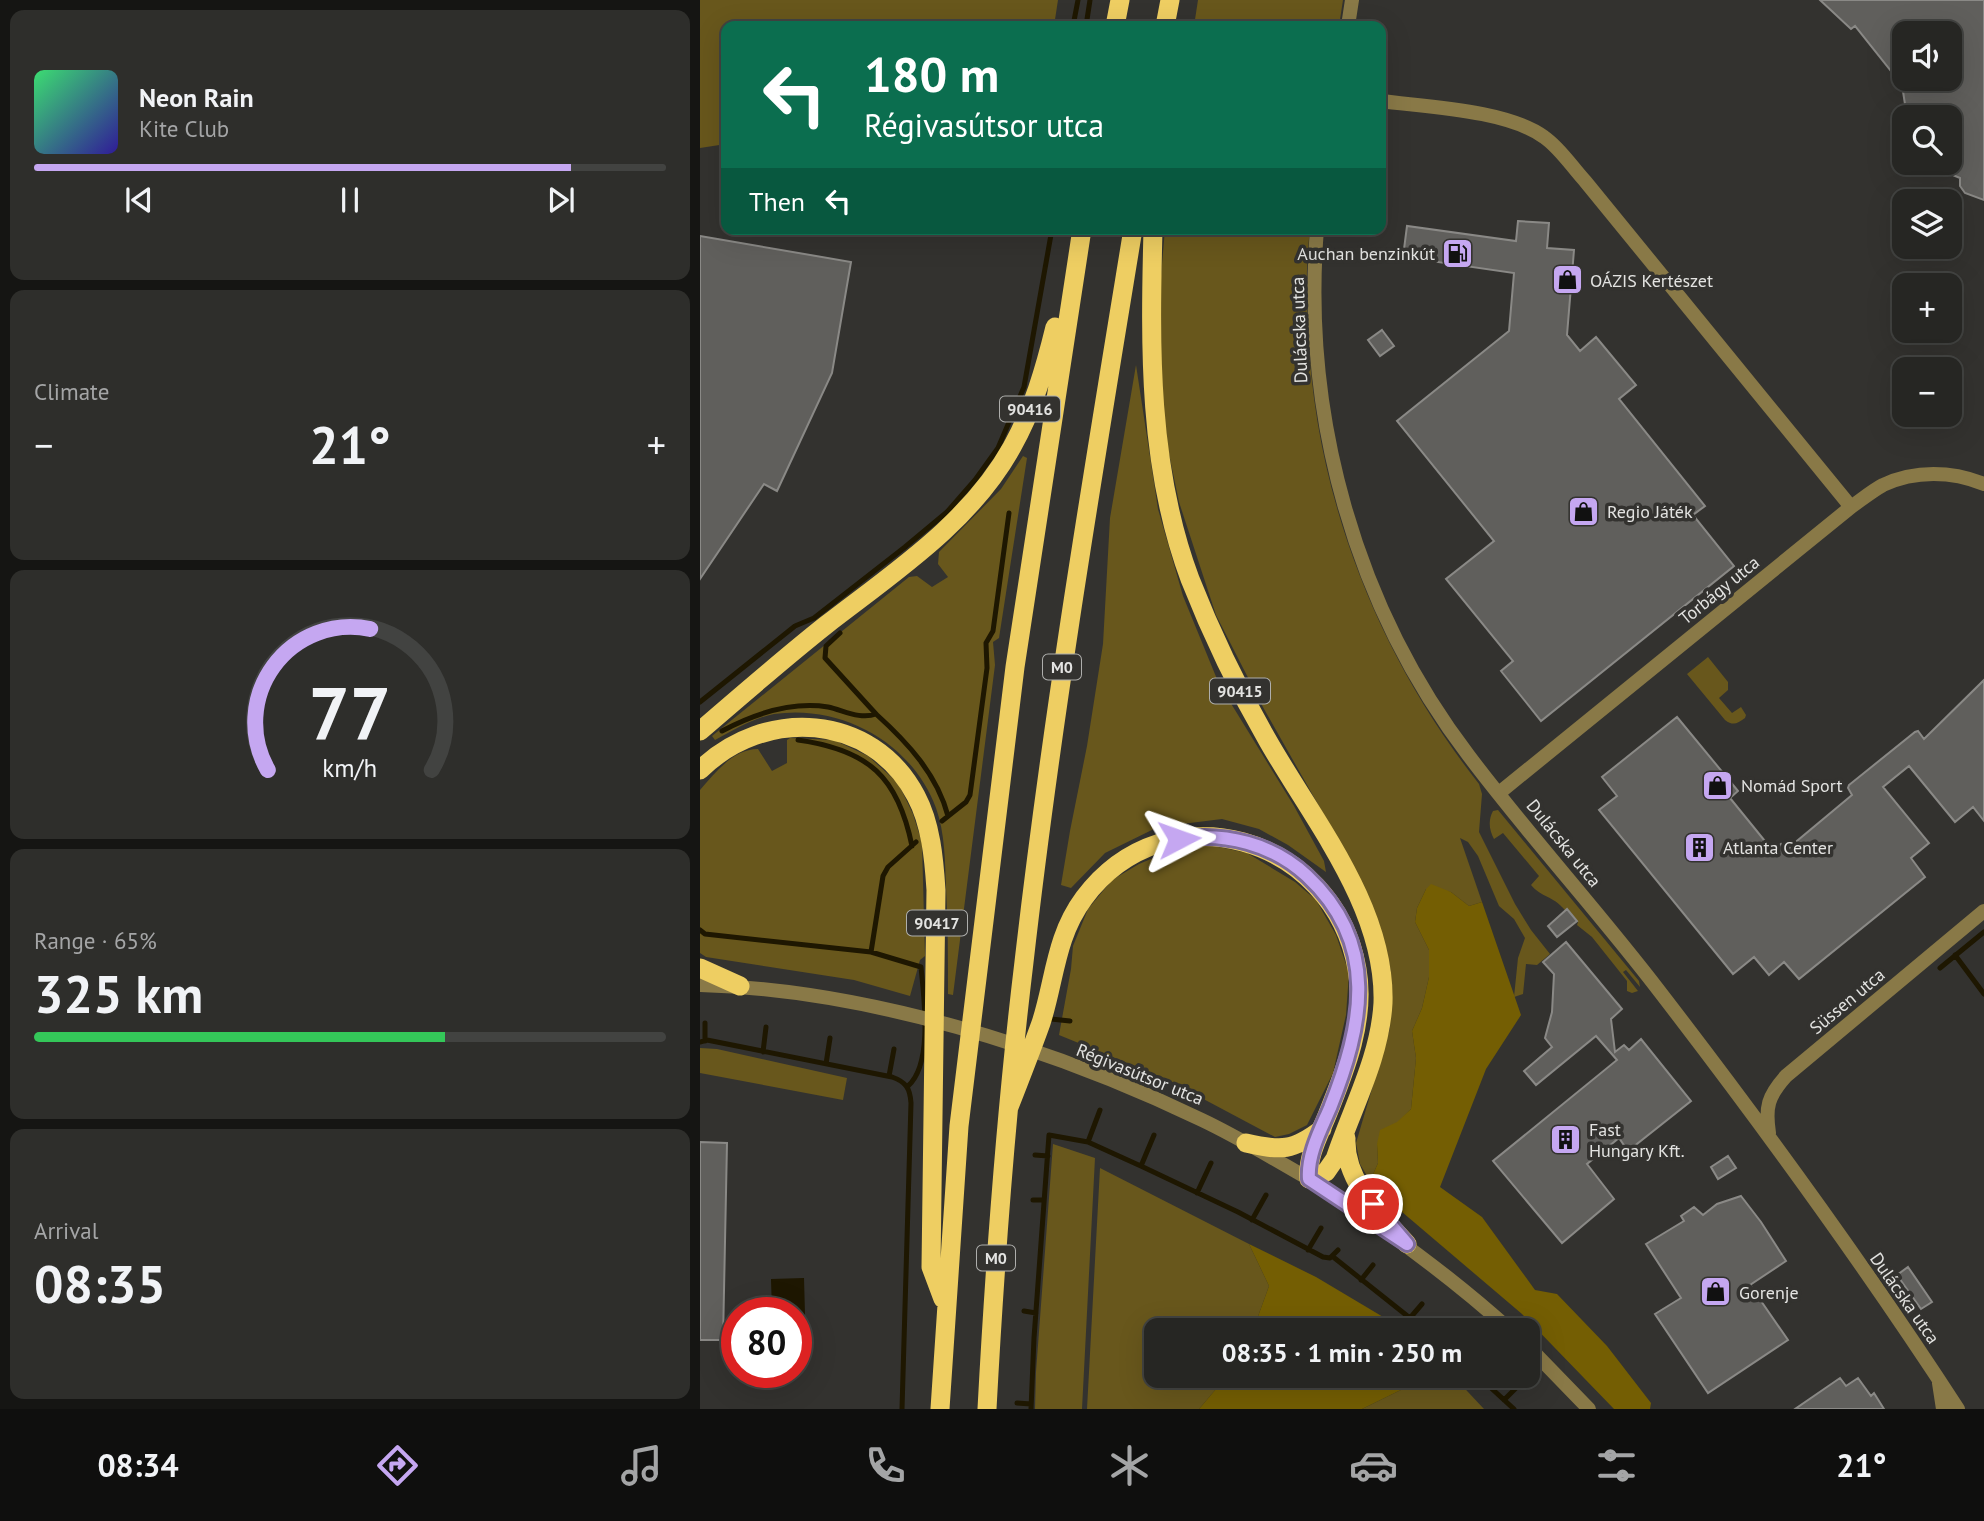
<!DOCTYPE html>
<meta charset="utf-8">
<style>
:root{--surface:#262623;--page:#2e2e2b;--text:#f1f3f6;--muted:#a4a5a6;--line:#424341;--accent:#c5a7f1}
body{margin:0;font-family:"PT Sans",sans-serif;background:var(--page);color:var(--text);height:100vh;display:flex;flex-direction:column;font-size:26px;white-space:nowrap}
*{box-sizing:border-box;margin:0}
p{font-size:23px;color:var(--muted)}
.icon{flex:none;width:38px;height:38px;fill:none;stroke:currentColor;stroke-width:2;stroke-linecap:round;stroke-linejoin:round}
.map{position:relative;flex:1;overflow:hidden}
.panel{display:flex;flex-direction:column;gap:10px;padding:10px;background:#151513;width:700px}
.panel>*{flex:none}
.banner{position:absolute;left:21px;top:21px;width:665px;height:214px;border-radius:14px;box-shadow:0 7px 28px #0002,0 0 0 2px var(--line);background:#0b6e4f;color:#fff;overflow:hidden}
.tools{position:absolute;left:1192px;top:21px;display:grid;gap:14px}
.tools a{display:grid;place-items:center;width:70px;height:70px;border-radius:14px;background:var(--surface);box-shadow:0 7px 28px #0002,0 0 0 2px var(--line);font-size:35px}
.speed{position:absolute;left:21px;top:1297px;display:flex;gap:14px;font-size:35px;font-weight:700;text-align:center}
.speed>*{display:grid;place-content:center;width:91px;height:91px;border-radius:50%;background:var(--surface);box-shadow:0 7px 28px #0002,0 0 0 2px var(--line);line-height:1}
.speed .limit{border:10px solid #d22;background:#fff;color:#111}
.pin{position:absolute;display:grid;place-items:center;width:60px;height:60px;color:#fff;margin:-30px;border:4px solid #fff;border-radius:50%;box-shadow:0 2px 7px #0007}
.me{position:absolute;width:77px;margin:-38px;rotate:86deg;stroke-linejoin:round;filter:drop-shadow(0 0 5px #0008)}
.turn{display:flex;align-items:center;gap:24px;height:147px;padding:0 28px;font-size:32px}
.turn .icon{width:91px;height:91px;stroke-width:2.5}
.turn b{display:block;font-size:49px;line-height:60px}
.then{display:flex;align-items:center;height:66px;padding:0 28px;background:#0003;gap:14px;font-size:26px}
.big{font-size:52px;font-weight:700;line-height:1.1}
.panel .tile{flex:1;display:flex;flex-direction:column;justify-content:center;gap:10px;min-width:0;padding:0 24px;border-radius:14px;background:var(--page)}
.panel .dial{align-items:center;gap:0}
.dial svg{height:182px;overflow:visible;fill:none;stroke:var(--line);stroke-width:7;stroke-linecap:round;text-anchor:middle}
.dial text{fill:var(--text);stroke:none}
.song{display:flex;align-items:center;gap:21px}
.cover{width:84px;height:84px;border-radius:10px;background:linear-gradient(135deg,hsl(140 70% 55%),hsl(250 70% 35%))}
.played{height:7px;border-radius:4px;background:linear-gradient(90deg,var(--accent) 85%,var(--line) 85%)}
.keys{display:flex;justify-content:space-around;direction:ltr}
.heat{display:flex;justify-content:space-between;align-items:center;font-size:38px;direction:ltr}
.charge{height:10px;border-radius:5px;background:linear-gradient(90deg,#34c759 65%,var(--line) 0)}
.trip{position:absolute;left:444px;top:1318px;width:396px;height:70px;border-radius:14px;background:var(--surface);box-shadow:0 7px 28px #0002,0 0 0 2px var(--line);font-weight:700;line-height:70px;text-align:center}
.tab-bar{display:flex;height:112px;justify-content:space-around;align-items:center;background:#0f0f0e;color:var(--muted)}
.tab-bar .icon{width:49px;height:49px}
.tab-bar .on{color:var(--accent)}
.tab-bar b{font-size:32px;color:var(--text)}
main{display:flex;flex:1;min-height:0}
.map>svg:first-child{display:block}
.green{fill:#68571c}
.forest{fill:#745e03}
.water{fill:#1e1701}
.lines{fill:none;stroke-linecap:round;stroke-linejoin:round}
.stream{stroke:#1e1701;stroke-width:5}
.building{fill:#605f5c;stroke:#8a8986;stroke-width:2;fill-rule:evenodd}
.minor{stroke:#897947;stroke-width:14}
.tertiary{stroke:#897947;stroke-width:14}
.trunk{stroke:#eece62;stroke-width:19}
.route-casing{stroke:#806d9d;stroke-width:18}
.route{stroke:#c5a7f1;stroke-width:12}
.labels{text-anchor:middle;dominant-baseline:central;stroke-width:7;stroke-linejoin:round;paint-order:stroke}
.shield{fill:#33322f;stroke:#aeaeac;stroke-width:2}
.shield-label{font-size:16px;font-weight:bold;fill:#e3e3e1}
.poi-label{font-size:18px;fill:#e3e3e1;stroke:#33322f;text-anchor:start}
.street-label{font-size:18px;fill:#e3e3e1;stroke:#33322f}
</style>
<main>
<section class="panel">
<div class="tile">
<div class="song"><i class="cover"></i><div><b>Neon Rain</b><p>Kite Club</p></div></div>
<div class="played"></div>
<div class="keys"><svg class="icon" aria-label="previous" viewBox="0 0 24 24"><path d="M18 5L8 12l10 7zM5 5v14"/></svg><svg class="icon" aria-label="pause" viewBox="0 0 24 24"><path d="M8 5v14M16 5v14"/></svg><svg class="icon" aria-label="next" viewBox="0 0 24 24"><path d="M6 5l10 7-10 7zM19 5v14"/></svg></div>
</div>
<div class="tile"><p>Climate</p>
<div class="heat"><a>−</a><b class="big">21°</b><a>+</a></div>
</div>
<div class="tile dial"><svg viewBox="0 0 100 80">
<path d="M14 69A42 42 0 1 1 86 69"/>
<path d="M14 69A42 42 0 0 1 59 7" stroke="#c5a7f1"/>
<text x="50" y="56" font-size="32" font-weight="700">77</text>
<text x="50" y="72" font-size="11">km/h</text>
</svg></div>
<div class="tile"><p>Range · 65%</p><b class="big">325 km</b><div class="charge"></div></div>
<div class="tile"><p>Arrival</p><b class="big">08:35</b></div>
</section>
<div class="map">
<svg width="1284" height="1409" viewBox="0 0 1284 1409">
<rect width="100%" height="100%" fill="#33322f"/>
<path class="green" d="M0,0H358L354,26H26V144L0,148Z
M498,0H643L639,26H494Z
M465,229H610C606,262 606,297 608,330C615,496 677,654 779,784L782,794L779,832L815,904L831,930L850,954L837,965L826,964L823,994L814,997L818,958L825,938L814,919L799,906L778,856L768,842L760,838L782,902L769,906L751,892L726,889L717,908L715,922L729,950V977L722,1008L712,1031L716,1058L711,1109L677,1144L678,1163L670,1181L660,1164L656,1143L690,1028L691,971L679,923L632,829L564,709L516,615L479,502L459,406V300Z
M436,365L458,509L483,596L519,684L594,806L624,861L626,872L588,845L559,829L522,819L458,827L405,853L371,888L361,885L370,831L387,746L403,644L410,518Z
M323,456L327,458L299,638L293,642L295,665L253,995L248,994C248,959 248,923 246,887C245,861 245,833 236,808C212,743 142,704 74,714C53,718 34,730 15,740L12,736L209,577L217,576L232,587L248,577L238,564L239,552L301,489Z
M1008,657L1028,682V690L1019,698L1032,713L1041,707L1046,715L1045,718C1037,724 1033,726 1025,720L987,674Z
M90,738L134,740L168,756L198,783L213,814L222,843L225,956L220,960L210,996L154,980L6,957L0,953V790C16,772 33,749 58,749L72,771L87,763V740Z
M798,810L939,981L940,987L926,970L923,972L938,991L932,993L927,991V981L892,937L877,925L878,922L868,909L865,910C852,895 842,898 831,885L839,876L803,833L794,839C789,830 788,820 793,811Z
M510,845L547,853L595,882L616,900L636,935L649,973L646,1015L633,1073L607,1125L589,1134L575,1137L464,1078L359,1035L371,969L373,946L388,909L412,880L439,864L475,849Z
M0,1048L17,1049L147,1078L143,1100L0,1073Z
M353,1144L395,1158L382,1409H335L336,1372Z
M400,1168L549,1244L569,1286L553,1330H457V1376H527L499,1409H387Z
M753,1376L784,1409H662L709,1386Z"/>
<path class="forest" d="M731,884L751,892L769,906L782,902L821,1015L786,1069L740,1187L782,1217L835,1290L857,1294L907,1346L951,1403L950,1409H914L822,1314L675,1189L670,1181L678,1163L677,1144L680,1130L697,1122L711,1109L716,1058L712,1031L722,1008L729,977V950L715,922L717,908L726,889Z
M549,1244L616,1277L705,1330H553L569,1286Z
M527,1376H753L709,1386L662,1409H499Z"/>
<path class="water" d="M104,1278L105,1315H96V1312H72L71,1279Z"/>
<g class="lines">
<path class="stream" d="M373,26L378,0
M386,26L390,0
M140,633L126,646L125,658L176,714
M0,702L95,626L114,618L205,547L247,512L275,480L298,448L324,387L352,229
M22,731C54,714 90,701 128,707C143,710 160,720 176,714C207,742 237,774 248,816
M98,740C169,750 198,777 212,846
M242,821L266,802L270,795L287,668L286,643L293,631L309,513
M0,930L5,934L171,952L221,967C224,998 233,1064 208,1086
M171,952L183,876L188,867L216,842
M1255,955L1284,994
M1240,968L1284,932
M351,1019L370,1021
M5,1023V1041
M0,1042L7,1040L192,1077C206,1082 210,1088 211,1103L202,1409
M63,1052L66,1027
M126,1064L130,1038
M189,1076L194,1049
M388,1142L400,1110
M335,1155L348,1156
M441,1166L454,1135
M497,1193L511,1163
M333,1200H344
M552,1220L566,1195
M608,1250L621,1228
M632,1256L725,1330
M661,1280L673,1265
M324,1311L336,1313
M710,1318L722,1304
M778,1376L814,1409
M804,1400L817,1387
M317,1403L331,1404
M331,1409L334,1338L349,1135L388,1142L443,1167L538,1212L623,1257L630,1258L638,1250"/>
</g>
<path class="building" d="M1120,0H1284V200L1265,193L1260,186V178L1224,163H1250V117H1207L1202,85L1155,26L1151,29ZM1204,33H1250V79H1204Z
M818,221L849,223L847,248L874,250L867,335L880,351L896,337L936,385L919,399L1005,506L993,515L1034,566L841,721L801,671L813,661L746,579L794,541L697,421L809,331L814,273L703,257L707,226L816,241Z
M0,236L151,262L132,373L77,491L64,484L0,579Z
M682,330L694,346L680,356L668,340Z
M1284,680V821L1273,807L1255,822L1209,766L1183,787L1229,843L1211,858L1225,877L1099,979L1084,962L1069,975L1054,957L1033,974L899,810L917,796L902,777L977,717L1038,791L1030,798L1073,851L1081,844L1086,850L1152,795L1148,788L1149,785L1215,732L1218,731L1224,739Z
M867,909L877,921L857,937L848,926Z
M866,942L922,1009L911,1019L915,1052L924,1045L929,1050L941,1039L991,1101L928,1151L919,1138L887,1164L914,1199L862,1243L793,1161L917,1060L896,1036L836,1085L824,1071L852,1047L845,1038L852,1012L854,974L843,962Z
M0,1142L27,1143L23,1340H0Z
M1028,1156L1036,1168L1018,1179L1011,1167Z
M1041,1196L1061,1222L1086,1261L1050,1285L1088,1340L1008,1393L955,1314L981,1298L946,1244L984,1221L981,1216L994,1207L1003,1215L1017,1204Z
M1208,1267L1232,1302L1221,1309L1197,1275Z
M1140,1378L1146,1386L1158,1378L1171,1396L1174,1393L1184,1409H1095Z"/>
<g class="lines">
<path class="minor" d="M648,26L652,0
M681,101C727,107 807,110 844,137C860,148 872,167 885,181L1151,507
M617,229C602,415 655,607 769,756C830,837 899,912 960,992C1064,1127 1165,1266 1258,1409
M799,793L1151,507C1161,500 1172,491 1183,485C1215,470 1252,471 1284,484
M1069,1133C1065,1107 1068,1096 1086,1076L1284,911
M609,1179C680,1225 747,1273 810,1330
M828,1346L889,1409
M1239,1383L1243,1409"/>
<path class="tertiary" d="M0,985C168,990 350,1047 502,1120C538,1137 574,1159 609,1179"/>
<path class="trunk" d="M415,26L420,0
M465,26L470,0
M0,731C42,695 83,659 126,625C193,573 270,523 312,447C333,410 345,368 355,327
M0,770C64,707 172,712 216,796C231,824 234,859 236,890L231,1267L243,1299
M0,968L40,986
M309,1107C320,1079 331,1051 341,1023C355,980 355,937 384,898C467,787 634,836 657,969C666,1020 645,1071 626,1118C618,1137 607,1158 609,1179L626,1172L635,1159C652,1108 680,1058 683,1003C686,908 613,820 568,741C538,689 512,635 490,579C448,467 450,347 453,229
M646,1138C644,1181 680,1214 707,1244
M546,1143C581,1151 593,1151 622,1129
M240,1409L259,1126L315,667L382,229
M287,1409C295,1260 306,1111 324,962C352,717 393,473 433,229"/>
</g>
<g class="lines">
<defs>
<path id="route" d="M479,839C525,832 573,844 607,876C680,944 663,1025 630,1108C621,1129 607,1155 609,1179L707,1244L673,1204"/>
</defs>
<use href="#route" class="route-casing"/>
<use href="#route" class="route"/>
</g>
<defs>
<symbol id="fuel-square" viewBox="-11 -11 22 22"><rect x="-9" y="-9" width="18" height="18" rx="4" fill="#c5a7f1" stroke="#33322f"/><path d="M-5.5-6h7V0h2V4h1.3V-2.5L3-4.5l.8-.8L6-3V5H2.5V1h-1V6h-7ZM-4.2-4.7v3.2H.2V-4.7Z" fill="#111"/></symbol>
<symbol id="shop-square" viewBox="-11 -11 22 22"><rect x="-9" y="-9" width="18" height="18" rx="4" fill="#c5a7f1" stroke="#33322f"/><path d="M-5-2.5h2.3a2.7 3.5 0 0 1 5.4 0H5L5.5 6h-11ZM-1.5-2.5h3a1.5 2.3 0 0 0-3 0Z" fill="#111"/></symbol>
<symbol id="building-square" viewBox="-11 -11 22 22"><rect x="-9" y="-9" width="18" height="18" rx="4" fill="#c5a7f1" stroke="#33322f"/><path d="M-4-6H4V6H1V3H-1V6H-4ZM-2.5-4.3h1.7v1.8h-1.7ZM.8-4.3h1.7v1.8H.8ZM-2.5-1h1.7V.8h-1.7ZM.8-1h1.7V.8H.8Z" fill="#111"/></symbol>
</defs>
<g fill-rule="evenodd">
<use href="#fuel-square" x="740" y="236" width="35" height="35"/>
<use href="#shop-square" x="850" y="262" width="35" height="35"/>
<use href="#shop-square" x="866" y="494" width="35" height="35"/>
<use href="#shop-square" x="1000" y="768" width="35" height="35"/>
<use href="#building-square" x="982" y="830" width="35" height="35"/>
<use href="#building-square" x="848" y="1122" width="35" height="35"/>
<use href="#shop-square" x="998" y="1274" width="35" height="35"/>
</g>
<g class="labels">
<g class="shield">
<rect x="300" y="396.5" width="60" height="25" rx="5"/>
<rect x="343" y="654.5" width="38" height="25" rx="5"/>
<rect x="510" y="678.5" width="60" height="25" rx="5"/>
<rect x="207" y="910.5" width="60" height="25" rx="5"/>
<rect x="277" y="1245.5" width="38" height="25" rx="5"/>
</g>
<g class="shield-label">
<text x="330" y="409">90416</text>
<text x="362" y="667">M0</text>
<text x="540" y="691">90415</text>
<text x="237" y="923">90417</text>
<text x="296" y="1258">M0</text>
</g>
<g class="poi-label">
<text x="735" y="253" text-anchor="end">Auchan benzinkút</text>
<text x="890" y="280">OÁZIS Kertészet</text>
<text x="907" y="511">Regio Játék</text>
<text x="1041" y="785">Nomád Sport</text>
<text x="1023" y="847">Atlanta Center</text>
<text x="889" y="1129">Fast<tspan x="889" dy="21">Hungary Kft.</tspan></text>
<text x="1039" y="1292">Gorenje</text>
</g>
<g class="street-label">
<text transform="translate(599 330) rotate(-92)">Dulácska utca</text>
<text transform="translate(1019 590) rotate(-39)">Torbágy utca</text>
<text transform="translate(864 843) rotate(51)">Dulácska utca</text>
<text transform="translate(1147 1001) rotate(-40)">Süssen utca</text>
<text transform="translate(440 1074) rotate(22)">Régivasútsor utca</text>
<text transform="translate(1205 1298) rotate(55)">Dulácska utca</text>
</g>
</g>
</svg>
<div class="tools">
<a><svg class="icon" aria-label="sound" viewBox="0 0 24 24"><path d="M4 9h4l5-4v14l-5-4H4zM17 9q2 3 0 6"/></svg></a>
<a><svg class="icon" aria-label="search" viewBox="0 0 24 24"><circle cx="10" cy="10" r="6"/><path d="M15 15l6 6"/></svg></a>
<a><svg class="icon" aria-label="layers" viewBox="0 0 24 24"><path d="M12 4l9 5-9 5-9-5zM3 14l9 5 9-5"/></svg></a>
<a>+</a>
<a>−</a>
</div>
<div class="speed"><div class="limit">80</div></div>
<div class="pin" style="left:673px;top:1204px;background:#d93025"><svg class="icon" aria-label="arrive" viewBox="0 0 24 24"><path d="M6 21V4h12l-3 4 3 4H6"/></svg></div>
<svg class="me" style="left:479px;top:839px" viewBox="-20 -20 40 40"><path d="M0-17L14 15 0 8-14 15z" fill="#c5a7f1" stroke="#fff" stroke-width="4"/></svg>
<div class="trip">08:35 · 1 min · 250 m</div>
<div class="banner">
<div class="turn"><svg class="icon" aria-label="left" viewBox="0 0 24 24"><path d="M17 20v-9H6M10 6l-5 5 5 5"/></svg><div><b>180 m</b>Régivasútsor utca</div></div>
<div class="then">Then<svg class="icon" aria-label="left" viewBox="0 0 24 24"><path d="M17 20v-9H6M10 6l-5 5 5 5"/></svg></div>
</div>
</div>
</main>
<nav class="tab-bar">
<b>08:34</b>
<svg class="icon on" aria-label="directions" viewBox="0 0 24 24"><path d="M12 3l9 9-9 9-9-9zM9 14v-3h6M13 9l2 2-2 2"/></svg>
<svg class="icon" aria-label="music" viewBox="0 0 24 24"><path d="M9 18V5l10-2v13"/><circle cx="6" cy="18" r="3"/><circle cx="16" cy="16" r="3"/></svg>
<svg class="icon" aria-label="phone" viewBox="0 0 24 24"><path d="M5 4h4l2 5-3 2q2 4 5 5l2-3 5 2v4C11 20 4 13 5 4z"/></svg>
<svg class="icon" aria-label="climate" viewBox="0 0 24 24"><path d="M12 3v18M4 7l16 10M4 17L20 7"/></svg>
<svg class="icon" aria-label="car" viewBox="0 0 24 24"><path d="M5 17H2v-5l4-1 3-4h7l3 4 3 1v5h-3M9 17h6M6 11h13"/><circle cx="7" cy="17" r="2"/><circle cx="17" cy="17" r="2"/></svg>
<svg class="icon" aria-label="filters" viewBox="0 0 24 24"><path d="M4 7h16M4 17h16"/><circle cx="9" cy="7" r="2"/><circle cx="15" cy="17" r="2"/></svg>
<b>21°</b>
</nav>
